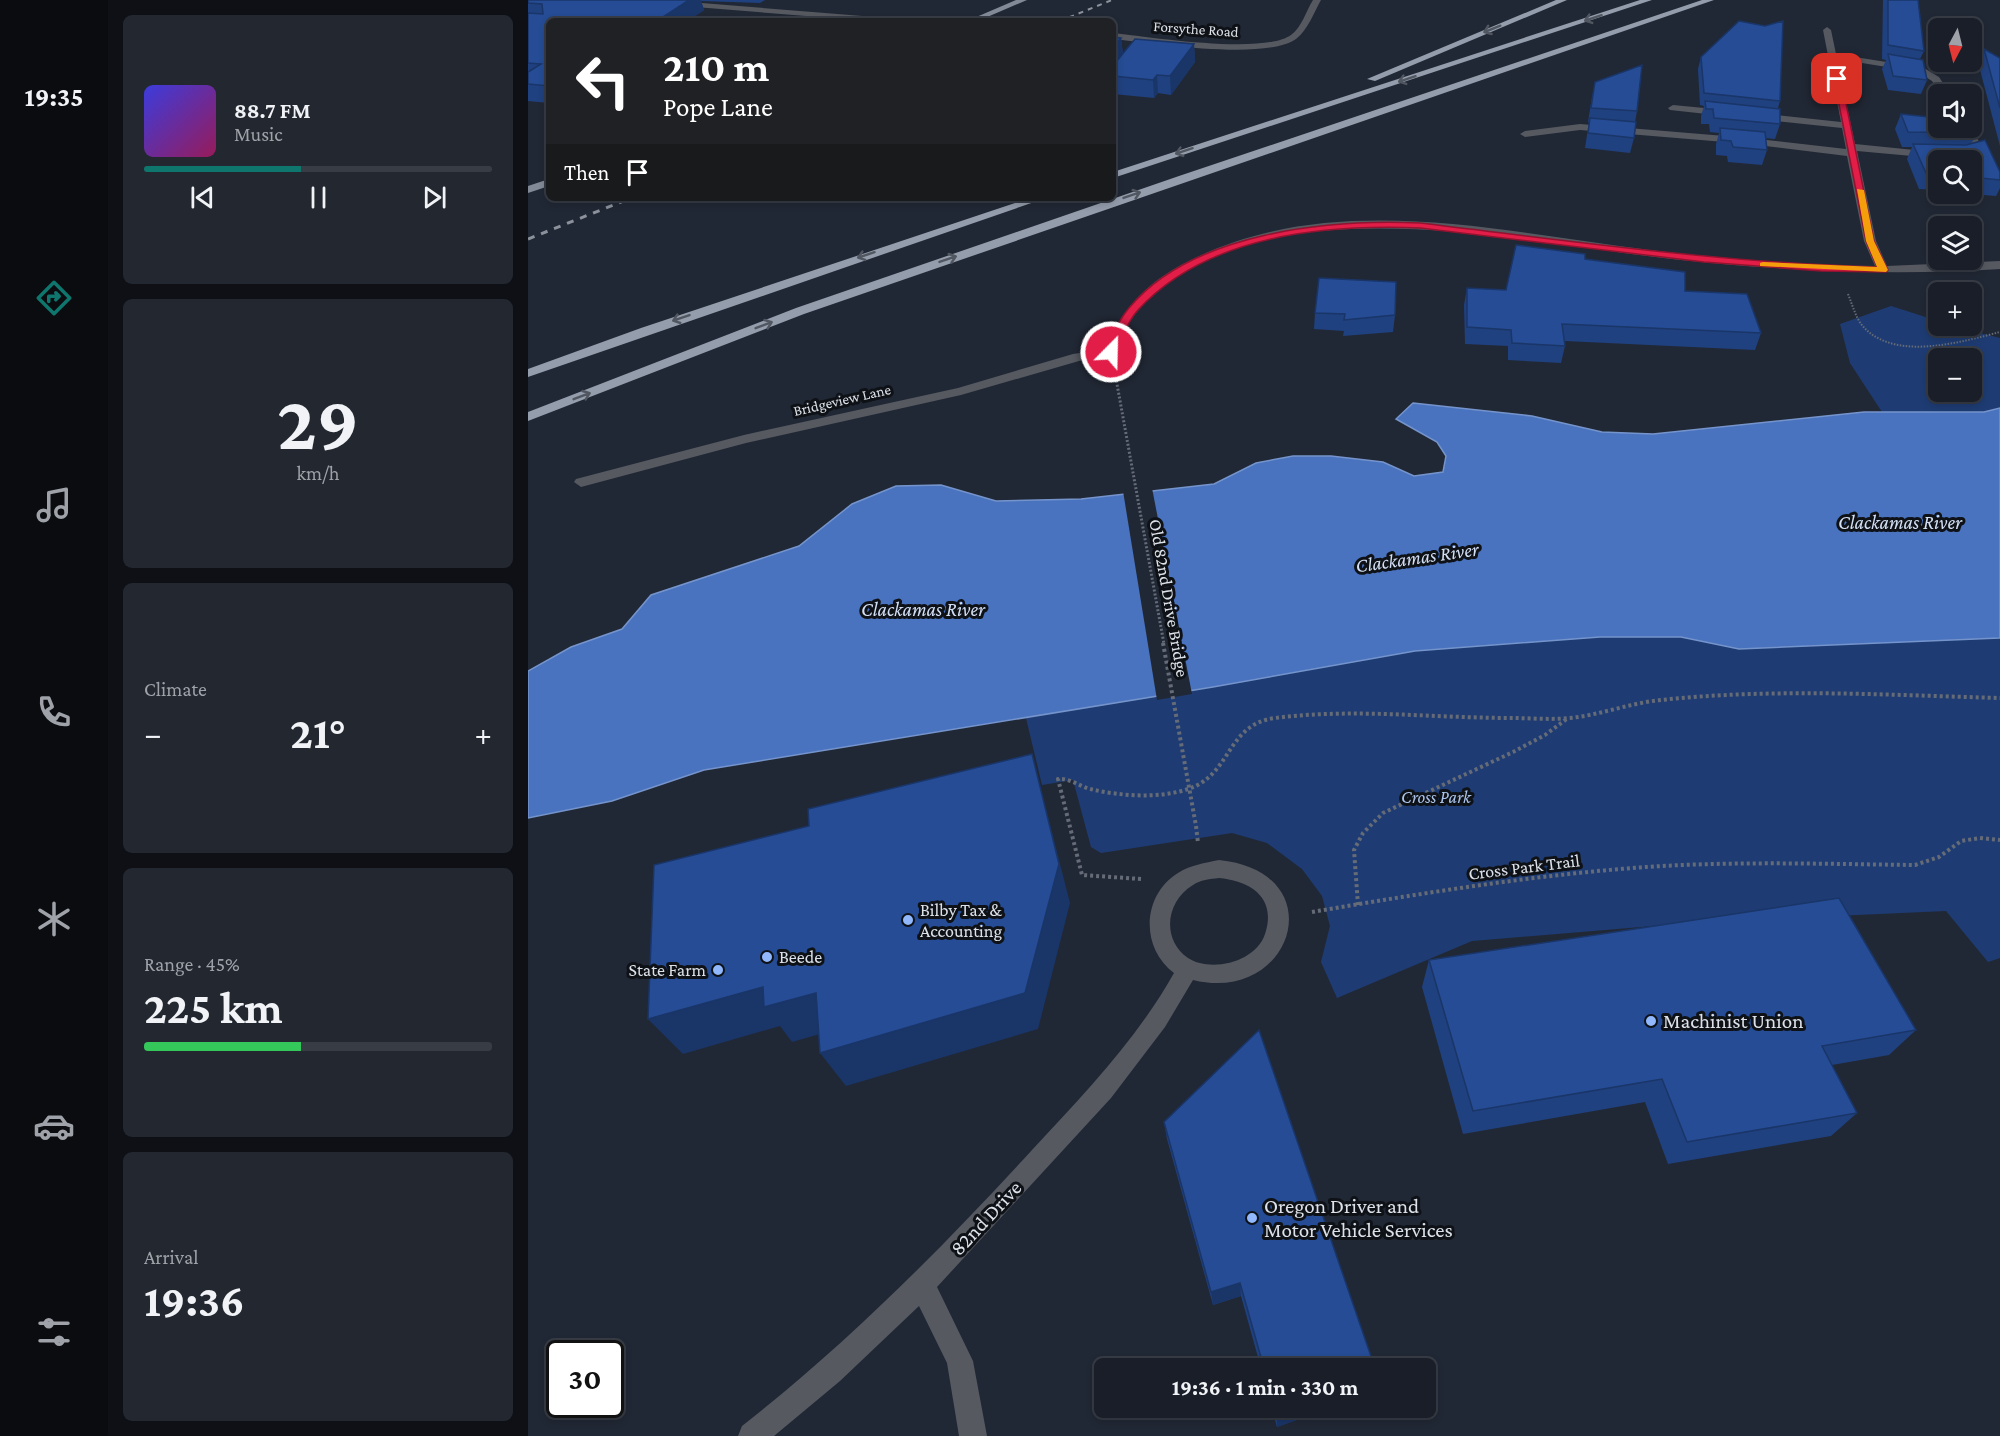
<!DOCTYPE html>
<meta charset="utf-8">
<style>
:root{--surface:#191e28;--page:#222730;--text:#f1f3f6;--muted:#9fa2a8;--line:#373c45;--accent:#0f766e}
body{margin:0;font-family:"Crimson Pro",serif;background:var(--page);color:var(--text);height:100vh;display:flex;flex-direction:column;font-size:22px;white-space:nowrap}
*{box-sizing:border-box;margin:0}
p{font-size:20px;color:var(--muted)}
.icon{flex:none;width:33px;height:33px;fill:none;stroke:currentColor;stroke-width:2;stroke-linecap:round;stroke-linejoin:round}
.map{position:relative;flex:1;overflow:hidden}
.side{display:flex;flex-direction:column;gap:15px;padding:15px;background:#0e1016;width:420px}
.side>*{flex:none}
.top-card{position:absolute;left:18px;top:18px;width:570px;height:183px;border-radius:9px;box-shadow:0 3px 9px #0003,0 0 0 2px var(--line);background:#202124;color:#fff;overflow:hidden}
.needle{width:39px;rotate:187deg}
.controls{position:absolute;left:1400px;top:18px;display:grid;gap:12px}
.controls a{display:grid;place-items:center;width:54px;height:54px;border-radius:9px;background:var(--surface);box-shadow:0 3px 9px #0003,0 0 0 2px var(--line);font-size:30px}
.speed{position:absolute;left:18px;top:1340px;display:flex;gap:12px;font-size:30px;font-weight:700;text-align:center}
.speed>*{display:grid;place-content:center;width:78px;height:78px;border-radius:50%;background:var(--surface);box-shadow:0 3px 9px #0003,0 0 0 2px var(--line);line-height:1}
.speed .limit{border:3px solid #111;border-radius:9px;background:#fff;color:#111}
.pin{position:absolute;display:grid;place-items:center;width:51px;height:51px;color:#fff;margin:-26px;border-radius:12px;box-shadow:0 3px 9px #0006}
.me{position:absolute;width:66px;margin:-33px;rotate:23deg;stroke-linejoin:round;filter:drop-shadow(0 0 4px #0008)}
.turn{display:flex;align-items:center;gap:21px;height:126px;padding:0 18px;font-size:27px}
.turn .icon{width:78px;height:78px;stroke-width:2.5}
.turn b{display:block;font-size:42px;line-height:51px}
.then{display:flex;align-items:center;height:57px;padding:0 18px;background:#0003;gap:12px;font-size:22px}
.big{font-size:45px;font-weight:700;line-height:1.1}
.side .tile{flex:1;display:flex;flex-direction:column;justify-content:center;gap:9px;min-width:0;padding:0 21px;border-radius:9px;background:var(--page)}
.side .dial{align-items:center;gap:0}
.dial b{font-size:78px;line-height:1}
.song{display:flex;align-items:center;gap:18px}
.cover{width:72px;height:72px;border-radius:9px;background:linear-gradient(135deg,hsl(240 70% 55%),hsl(330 70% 35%))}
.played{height:6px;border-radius:3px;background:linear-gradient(90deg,var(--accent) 45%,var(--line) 45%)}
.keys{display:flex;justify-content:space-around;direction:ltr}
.heat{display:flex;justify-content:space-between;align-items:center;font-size:33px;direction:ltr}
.charge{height:9px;border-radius:4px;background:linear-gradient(90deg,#34c759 45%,var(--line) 0)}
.trip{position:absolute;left:566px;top:1358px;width:342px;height:60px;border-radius:9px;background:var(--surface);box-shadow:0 3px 9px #0003,0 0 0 2px var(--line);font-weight:700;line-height:60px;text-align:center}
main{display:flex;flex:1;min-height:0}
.tab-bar{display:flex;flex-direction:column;width:108px;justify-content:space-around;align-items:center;background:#0a0c10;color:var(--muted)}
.tab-bar .icon{width:42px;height:42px}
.tab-bar .current{color:var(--accent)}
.tab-bar b{font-size:27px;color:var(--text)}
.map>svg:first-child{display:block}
.green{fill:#1e3c73;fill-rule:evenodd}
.water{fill:#4973bf;stroke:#7594cc;stroke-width:1.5}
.pier{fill:#212835}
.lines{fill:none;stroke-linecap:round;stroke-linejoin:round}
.path-far1{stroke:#656b77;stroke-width:2;stroke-dasharray:1.5 1.5;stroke-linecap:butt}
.path{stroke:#656b77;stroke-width:4;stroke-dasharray:3 3;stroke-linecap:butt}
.minor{fill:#565960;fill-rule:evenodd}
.major{fill:#828a97;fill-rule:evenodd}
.highway{fill:#949dac;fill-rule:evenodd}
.rail-far1{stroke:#8c929c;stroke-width:2;stroke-dasharray:5 5;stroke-linecap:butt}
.rail{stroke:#8c929c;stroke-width:3;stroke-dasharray:7 7;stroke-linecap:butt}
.path-bridge-far2{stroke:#656b77;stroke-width:2;stroke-dasharray:1.5 1.5;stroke-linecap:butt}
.path-bridge-far1{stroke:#656b77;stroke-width:3;stroke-dasharray:2 2;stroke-linecap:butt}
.path-bridge{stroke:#656b77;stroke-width:4;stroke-dasharray:3 3;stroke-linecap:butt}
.wall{fill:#20417f}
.shaded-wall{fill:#1a3568}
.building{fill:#254c94;stroke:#1a3568;stroke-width:1.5}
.oneway{stroke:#515761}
.route{fill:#e11d48;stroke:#92132f;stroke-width:1.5}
.slow{fill:#f59e0b}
.poi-dot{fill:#91b8fd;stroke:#0e1116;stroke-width:2}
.labels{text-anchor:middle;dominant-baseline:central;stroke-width:6;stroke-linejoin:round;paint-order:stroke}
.far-street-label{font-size:15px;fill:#dde2ea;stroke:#0e1116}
.street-label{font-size:18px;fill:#dde2ea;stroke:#0e1116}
.park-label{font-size:18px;font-style:italic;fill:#adc5ed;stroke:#0e1116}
.poi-label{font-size:18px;fill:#dde2ea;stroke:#0e1116;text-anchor:start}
.water-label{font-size:20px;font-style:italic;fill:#d3dff4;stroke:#0e1116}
.near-poi-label{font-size:21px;fill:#dde2ea;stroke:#0e1116;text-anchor:start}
.near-street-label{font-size:21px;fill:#dde2ea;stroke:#0e1116}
</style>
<main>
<nav class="tab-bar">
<b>19:35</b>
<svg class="icon current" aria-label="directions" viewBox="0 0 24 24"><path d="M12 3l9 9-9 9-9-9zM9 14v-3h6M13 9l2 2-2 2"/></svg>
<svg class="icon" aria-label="music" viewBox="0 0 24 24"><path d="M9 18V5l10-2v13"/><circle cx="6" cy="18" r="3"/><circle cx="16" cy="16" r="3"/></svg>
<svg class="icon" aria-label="phone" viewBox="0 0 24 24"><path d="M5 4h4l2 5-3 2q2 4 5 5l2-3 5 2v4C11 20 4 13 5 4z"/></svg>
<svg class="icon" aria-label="climate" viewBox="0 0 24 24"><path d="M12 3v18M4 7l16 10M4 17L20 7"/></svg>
<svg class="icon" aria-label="car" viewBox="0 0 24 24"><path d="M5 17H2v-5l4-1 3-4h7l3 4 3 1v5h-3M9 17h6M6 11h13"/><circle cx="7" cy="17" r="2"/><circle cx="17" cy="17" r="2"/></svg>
<svg class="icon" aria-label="filters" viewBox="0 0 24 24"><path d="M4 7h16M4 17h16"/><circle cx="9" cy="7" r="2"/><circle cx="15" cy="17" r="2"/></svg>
</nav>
<section class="side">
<div class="tile">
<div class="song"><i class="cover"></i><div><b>88.7 FM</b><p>Music</p></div></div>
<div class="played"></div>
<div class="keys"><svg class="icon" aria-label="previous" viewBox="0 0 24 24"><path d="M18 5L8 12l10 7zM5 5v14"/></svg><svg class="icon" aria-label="pause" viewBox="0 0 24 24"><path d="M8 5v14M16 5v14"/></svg><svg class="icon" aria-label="next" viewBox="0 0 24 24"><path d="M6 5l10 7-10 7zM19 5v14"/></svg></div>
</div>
<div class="tile dial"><b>29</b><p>km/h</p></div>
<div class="tile"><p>Climate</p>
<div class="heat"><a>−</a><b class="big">21°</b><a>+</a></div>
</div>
<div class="tile"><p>Range · 45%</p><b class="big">225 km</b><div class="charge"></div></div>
<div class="tile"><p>Arrival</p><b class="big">19:36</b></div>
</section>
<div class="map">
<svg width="1472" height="1436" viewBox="0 0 1472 1436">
<rect width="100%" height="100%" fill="#212835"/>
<path class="green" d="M1363,306L1410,321V326H1425L1472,338V408L1456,412H1354L1322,363L1312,324ZM1410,358H1443V392H1410Z
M1072,637H1153L1211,649L1472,638V958L1460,962L1418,911L1173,922L944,941L809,998L793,962L802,926L794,896L774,869L739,843L704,833L573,853L563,847L545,780L514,785L498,718L887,651Z"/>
<path class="water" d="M885,403L1004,416L1074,432L1125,434L1336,412H1456L1472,408V638L1211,649L1153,637H1072L887,651L685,687L176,770L84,801L0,818V671L43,647L94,629L123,595L271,546L324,504L368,486L413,485L468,501L553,499L686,484L728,463L765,456H803L855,462L886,476L915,472L918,456L909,442L868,419Z"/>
<path class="pier" d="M624,488L664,694L629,700L595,491Z"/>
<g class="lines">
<path class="path-far1" d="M1320,294C1324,304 1327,315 1333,324C1364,363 1433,342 1472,332"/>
<path class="path" d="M668,826L670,843
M613,879L554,875L530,779C542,778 551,786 562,789C592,796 630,799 660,789C704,775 698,724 747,718C826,708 904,718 983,718C1002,718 1022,720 1042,718C1072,715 1102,703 1133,700C1245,688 1360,695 1472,698
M830,905L826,850L835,833L855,813L985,752L1017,735L1040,718
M784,912C895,893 1006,875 1118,867C1207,861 1298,864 1387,865L1411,857L1433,841L1452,838L1472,840"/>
<path class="minor" d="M101,0H136L372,19L376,21H341L105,2Z
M785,0H793C786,12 780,30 768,39C736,61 625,43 585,39V33C621,37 735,55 763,35C774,27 778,11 785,0Z
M449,17L463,19L464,21H446L445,19Z
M1299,27L1303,30L1308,54L1396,68L1411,77L1422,94H1413L1404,81L1390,72L1309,59L1327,144L1406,152L1411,155L1406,158L1329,151L1348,241L1359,266L1472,261V269C1365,276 1259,271 1153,260C999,244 723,175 608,313C598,325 595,341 588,355L551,361L433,395L218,443L53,487L46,482L48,479L216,435L430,388L545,354L578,349C593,306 626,277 667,258C808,190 974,232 1122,250C1197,259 1272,265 1347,266L1336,241L1319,156L1221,144L1052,130L997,137L992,134L997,131L1052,124L1221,138L1318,149L1314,128L1228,119L1223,116L1228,113L1313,122L1295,30Z
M1145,105L1197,110L1202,113L1197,116L1142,110L1140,108Z
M1433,128H1443L1456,150L1455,152L1430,156V152L1445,148Z
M691,860C807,872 765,1005 665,980L637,1027L583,1098L409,1287L445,1361L459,1436H431L419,1363L391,1306L312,1381L246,1436H210L214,1426C320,1343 413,1249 504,1150C556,1094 609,1039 646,973C612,948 614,895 650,873C662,865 677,863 691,860ZM691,878C723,881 749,898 737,934C728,962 683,973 660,958C633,939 638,901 665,885C672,880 682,879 691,878Z"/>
<path class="major" d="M488,0H499L450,21H439Z
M346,17L357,19L358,21H343L342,19Z
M21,179V186L0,193V186Z"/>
<path class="highway" d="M1028,0H1039L847,81L839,79Z
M1112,0H1124L585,178V172Z
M1174,0H1186L276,314L0,421V412L268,308L651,176Z
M502,198H518L0,377V369L113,328Z"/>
<path class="rail-far1" d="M532,21L584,0"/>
<path class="rail" d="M0,239L103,198"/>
<path class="path-bridge-far2" d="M586,367L587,374"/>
<path class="path-bridge-far1" d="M587,373L636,644"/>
<path class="path-bridge" d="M635,643L668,826"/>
</g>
<path class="wall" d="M0,0H237L232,3L173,1L176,10L160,21H21V103L0,101Z
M1355,0H1390L1396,51L1392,59L1399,80L1393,94L1360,90L1354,69L1358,60L1354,59Z
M585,37L593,38L595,54L666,44L667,62L643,95L630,93L626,98L585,94Z
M1456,49L1472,58V146L1450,62Z
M1173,57L1252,101L1250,108L1252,124L1247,139L1237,138L1239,150L1234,165L1200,162L1199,156L1188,155V144L1191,133L1182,132L1181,124H1173V116L1176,106L1172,105L1170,69Z
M1067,82L1109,111L1107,122L1106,138L1102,153L1057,148L1061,122H1060L1064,97Z
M1373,114L1449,133L1443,144L1472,180V188L1468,196L1443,194V160H1410V190L1391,189L1379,159L1384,147H1374L1367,129Z
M1057,259L1157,291L1233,333L1227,350L1037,341V346L1033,363L980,360V346L937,344L936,305L939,288L978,290Z
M787,313L867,315L865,332L815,336L816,331L786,329Z
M901,960L1388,1030L1361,1055L1304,1065L1329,1113L1303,1136L1140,1164L1117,1102L935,1134L894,987Z
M636,1122L847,1368H733L713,1296L685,1305L639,1139Z
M743,1407H805L749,1427Z"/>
<path class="shaded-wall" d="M161,0H173L176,10L160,21H129Z
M593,38L595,56L585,68V48Z
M666,44L667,62L643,95L642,76Z
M629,75L630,93L626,98L625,80Z
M504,754L542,903L510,1029L318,1086L292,1053Z
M235,987L288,993L313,1028L264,1042L252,1026L155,1054L120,1019Z
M712,1283L713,1296L685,1305L683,1292Z
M783,1407H805L749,1427V1419Z"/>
<path class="building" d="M0,0H161L129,21H21V86L0,84V72L13,64L0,63V13L15,14L14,4L0,3Z
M1360,0H1390L1396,51L1360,45Z
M1211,21L1237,26L1255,21L1252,101L1176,93L1173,57Z
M585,37L593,38L585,48Z
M607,39L666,44L642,76L629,75L625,80L585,76V64L588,62Z
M1456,49L1472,58V108Z
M1360,54L1395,60L1399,80L1365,76Z
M1114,65L1109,111L1063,108L1067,82Z
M1177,101L1252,109V124L1186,118L1185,109H1178Z
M1373,114L1410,118V128H1443V123L1449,133L1380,132Z
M1062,118L1108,122L1106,138L1060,133Z
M1192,128L1237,132L1239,150L1205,147L1203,141L1193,140Z
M1457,140L1472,172V180L1443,177V160H1410V174L1398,173L1385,144L1438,145Z
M988,245L1057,254V259L1157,272V291L1219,294L1233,333L1034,324L1037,346L984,343L983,330L939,327V288L978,290Z
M791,278L868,282L867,315L816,320L817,314L787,313Z
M504,754L531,864L497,993L292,1053L288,993L236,1007L235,987L120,1019L126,865L281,826L280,809Z
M1311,898L1388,1030L1294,1046L1329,1113L1159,1142L1134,1079L945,1111L901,960Z
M731,1030L847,1368H736L712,1283L683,1292L636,1122Z
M746,1407H783L749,1419Z"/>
<defs><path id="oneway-shaft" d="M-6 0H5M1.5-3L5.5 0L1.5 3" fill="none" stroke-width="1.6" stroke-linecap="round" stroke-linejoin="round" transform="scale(1.5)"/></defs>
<g class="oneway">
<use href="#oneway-shaft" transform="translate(1065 18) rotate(162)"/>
<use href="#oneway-shaft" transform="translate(964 29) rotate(158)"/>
<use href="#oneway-shaft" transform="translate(879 79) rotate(162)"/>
<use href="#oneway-shaft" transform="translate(656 151) rotate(162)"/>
<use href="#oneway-shaft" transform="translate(604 195) rotate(-19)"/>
<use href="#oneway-shaft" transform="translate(338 255) rotate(162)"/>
<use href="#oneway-shaft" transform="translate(420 259) rotate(-19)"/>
<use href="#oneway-shaft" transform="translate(153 318) rotate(161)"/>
<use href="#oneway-shaft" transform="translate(236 325) rotate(-21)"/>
<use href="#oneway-shaft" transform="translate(54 396) rotate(-21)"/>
</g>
<path class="route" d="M1309,77L1313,79L1346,241L1360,270L1358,272L1293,271L1176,262L892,228C796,224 679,235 610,310C598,323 594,339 586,354L578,352C584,336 590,321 601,308C664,232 801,219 892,223C1044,241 1196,263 1349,267L1338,241L1306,79Z"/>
<path class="slow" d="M1329,189L1336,190L1346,241L1360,270L1358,272L1232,266V263L1235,262L1349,267L1338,241Z"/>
<g class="poi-dot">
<circle cx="380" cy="920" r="6"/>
<circle cx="239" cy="957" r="6"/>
<circle cx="190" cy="970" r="6"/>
<circle cx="1123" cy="1021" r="6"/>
<circle cx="724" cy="1218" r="6"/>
</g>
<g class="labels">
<g class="far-street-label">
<text transform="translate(668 29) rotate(4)">Forsythe Road</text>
<text transform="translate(314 400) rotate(-13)">Bridgeview Lane</text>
</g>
<g class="street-label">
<text transform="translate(641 598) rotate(80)">Old 82nd Drive Bridge</text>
<text transform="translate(996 867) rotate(-7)">Cross Park Trail</text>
</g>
<g class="park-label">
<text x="908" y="797">Cross Park</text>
</g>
<g class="poi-label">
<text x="392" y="910">Bilby Tax &amp;<tspan x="392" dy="21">Accounting</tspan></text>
<text x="251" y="957">Beede</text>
<text x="178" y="970" text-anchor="end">State Farm</text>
</g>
<g class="water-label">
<text x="1372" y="522">Clackamas River</text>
<text transform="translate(889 557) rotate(-8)">Clackamas River</text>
<text x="395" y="609">Clackamas River</text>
</g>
<g class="near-poi-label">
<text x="1135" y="1021">Machinist Union</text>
<text x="736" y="1206">Oregon Driver and<tspan x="736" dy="24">Motor Vehicle Services</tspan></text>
</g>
<g class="near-street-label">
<text transform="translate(458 1218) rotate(-47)">82nd Drive</text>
</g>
</g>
</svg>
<div class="controls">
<a><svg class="needle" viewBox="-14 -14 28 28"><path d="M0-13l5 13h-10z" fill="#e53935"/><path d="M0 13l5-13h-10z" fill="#9fa2a8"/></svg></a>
<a><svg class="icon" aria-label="sound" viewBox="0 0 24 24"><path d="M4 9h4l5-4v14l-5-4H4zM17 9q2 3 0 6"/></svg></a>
<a><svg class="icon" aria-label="search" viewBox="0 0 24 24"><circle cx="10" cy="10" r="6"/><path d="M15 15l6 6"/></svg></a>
<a><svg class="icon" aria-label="layers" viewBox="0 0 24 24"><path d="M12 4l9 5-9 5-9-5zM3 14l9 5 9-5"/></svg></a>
<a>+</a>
<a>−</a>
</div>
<div class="speed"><div class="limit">30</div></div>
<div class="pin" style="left:1309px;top:79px;background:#d93025"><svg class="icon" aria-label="arrive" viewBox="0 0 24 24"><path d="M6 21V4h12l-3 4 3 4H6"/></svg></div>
<svg class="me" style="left:583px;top:352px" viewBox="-20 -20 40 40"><circle r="17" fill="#e11d48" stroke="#fff" stroke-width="3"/><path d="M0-11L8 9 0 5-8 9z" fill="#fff"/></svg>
<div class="trip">19:36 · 1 min · 330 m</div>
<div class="top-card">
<div class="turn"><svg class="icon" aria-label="left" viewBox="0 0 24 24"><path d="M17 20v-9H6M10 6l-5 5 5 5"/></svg><div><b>210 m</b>Pope Lane</div></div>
<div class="then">Then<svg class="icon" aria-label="arrive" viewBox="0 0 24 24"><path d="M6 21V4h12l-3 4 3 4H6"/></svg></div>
</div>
</div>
</main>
